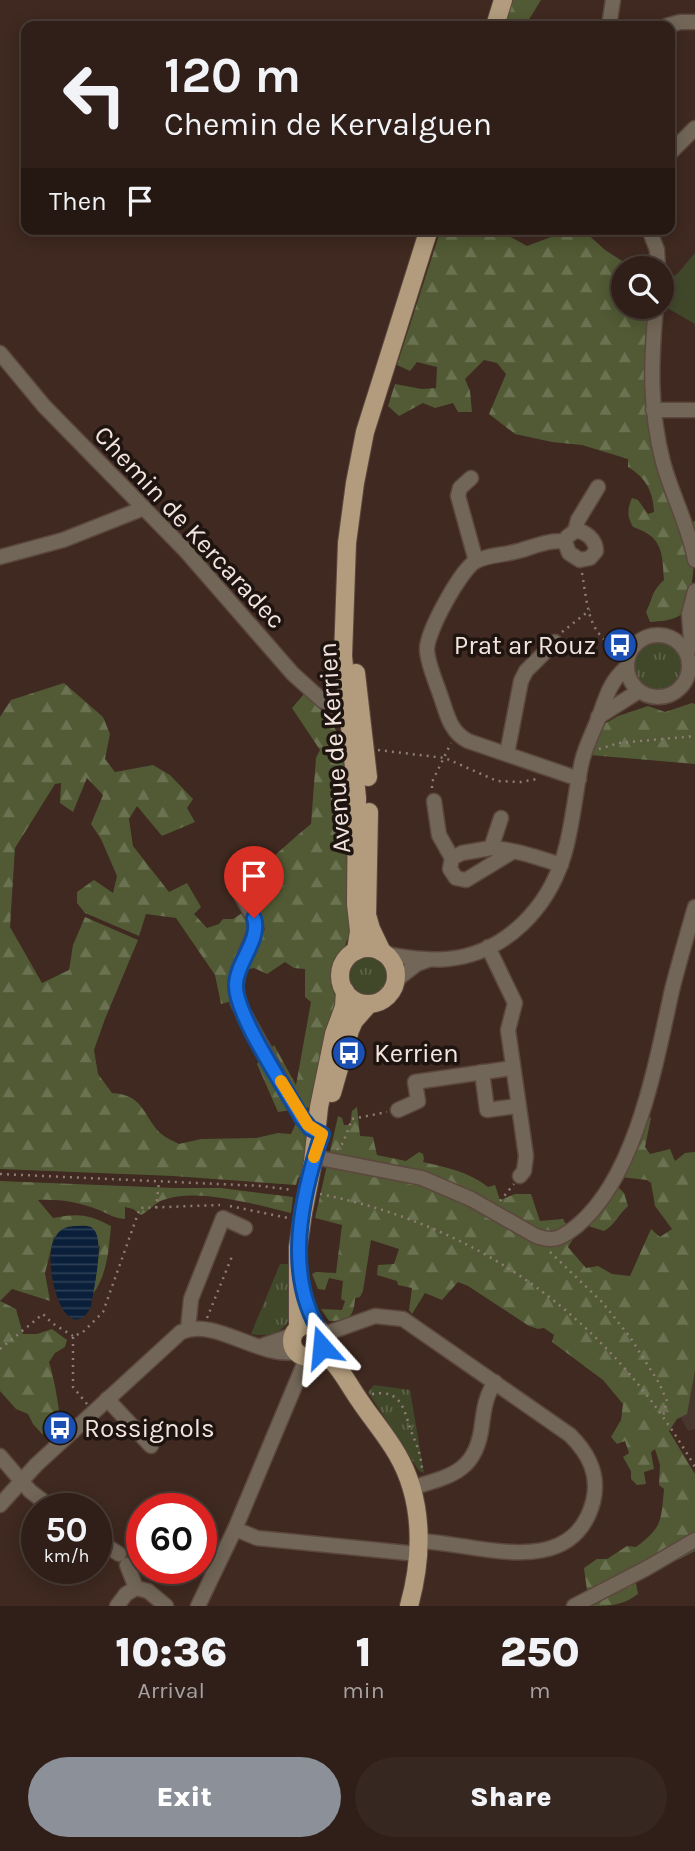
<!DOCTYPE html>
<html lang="en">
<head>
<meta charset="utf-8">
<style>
  body { margin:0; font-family:Karla,sans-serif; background:#372721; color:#f1f3f6; height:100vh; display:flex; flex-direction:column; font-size:26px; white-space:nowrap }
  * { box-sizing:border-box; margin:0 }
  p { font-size:23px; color:#a7a2a2 }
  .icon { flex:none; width:38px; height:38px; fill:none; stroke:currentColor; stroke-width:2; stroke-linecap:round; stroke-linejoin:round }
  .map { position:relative; height:1606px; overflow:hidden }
  .drawer { display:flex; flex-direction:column; background:#2f1f18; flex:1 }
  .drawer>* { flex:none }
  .hud { position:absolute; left:21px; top:21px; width:654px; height:214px; border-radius:14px; box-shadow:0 4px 18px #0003,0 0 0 2px #4a3d37; background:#2f1f18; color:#f1f3f6; overflow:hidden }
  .tools { position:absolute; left:611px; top:256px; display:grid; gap:14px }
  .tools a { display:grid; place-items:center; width:63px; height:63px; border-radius:50%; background:#2f1f18; box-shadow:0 4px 18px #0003,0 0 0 2px #4a3d37; font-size:35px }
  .speed { position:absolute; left:21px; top:1493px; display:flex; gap:14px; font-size:35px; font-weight:700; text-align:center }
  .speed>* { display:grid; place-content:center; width:91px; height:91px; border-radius:50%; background:#2f1f18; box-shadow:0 4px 18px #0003,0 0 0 2px #4a3d37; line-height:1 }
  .speed small { font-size:18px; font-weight:400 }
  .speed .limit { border:10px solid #d22; background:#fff; color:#111 }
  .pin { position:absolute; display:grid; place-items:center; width:60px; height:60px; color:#fff; margin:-72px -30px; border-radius:50% 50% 50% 0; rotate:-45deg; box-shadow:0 0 7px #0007 }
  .pin .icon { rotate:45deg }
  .me { position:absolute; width:77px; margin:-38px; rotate:342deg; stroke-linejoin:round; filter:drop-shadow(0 0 5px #0008) }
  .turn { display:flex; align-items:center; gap:24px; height:147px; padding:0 28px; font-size:32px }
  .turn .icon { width:91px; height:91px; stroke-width:2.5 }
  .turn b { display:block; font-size:49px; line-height:60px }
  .then { display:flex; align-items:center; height:66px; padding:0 28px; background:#0003; gap:14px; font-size:26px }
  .eta { display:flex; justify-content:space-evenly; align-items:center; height:119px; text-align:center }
  .eta b { font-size:42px; font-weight:800; line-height:49px }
  .button { display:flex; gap:14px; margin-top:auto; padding:14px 28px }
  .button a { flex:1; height:80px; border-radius:42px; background:#8c9099; color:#fff; font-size:28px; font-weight:800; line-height:80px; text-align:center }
  .button a+a { background:#372721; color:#f1f3f6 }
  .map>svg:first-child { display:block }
</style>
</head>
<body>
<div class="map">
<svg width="695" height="1606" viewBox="0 0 695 1606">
  <defs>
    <pattern id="grass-tufts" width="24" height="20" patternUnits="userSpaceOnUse" patternTransform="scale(1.75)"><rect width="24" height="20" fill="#41482a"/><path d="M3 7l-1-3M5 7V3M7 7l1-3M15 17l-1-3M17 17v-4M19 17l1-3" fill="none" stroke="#5d6248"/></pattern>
    <pattern id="forest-firs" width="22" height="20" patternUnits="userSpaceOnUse" patternTransform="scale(1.75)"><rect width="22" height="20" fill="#515a34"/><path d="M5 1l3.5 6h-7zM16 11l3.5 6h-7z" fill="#6a7251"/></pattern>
    <pattern id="water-rules" width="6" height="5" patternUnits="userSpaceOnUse" patternTransform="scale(1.75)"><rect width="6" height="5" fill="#091f3a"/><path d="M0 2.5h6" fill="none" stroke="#2d3f56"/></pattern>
  </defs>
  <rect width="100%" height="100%" fill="#3f2920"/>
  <polygon fill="#48362e" points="695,1300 695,1429 688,1431 674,1405"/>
  <g fill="url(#grass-tufts)">
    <circle cx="658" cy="666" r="24"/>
    <circle cx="369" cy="977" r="20"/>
    <path d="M280,1264H288L291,1315C284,1334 269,1337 251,1334Z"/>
    <polygon points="374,1385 410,1390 424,1473 419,1471 368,1392"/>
  </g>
  <g fill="url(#forest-firs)">
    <polygon points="507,0 541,0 525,26 499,26"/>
    <path d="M441,229H496L527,246L551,237L544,229H582L605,250L633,268H623V306H649L646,373L682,526L695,521C695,545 695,597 682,614C673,621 661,621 650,622L646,612C654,597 650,593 664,580C662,552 663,537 633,527C627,516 627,510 632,498L638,500L648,514L654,512C653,491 646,478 628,467V459L582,445L552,442L515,434L489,414L506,374L497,363L484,360L465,379L470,391L472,412H458L453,403L435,408L423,403L399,416L388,406L395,384L422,389L436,388L437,367L417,362L410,371L397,365Z"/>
    <path d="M64,683L103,717L110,734L105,759L115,772L153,765L170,775L193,799L187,808L195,822L162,836L137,806L129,819L133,846L169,892L187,883L201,907L194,914L207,928L219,924L223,919H233L251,907L241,882C267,865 287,843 311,824L316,758L320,750L292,708L304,694C327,713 336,727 348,754L354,929L346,942L345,955L339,967L337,1006L312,1107L278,1112L257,1064L274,1045L296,1085L311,1002L305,997V969L294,968L285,962L267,974L254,968L244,970L265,929L259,918L232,1001L221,1004L215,975L176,918L146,914L139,936L85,913L77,903V892L94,880L113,893L117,876L101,839L91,824L103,795L87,778L73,812L60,803L61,783L55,784L15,848L10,927L42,983L69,970L73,945L85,917L138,940L105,1019L94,1050L98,1074L112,1093C143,1095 142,1113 159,1132C164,1137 173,1141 179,1144L201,1139L256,1138L278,1133L291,1134L296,1123L306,1130L309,1142L305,1172L298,1178L296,1185L173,1176L0,1169V717L11,700Z"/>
    <polygon points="692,703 695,704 695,764 590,755 599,727 618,716 648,706 665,712"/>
    <path d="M357,1107L360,1136L373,1137L377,1155L406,1161L419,1152L423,1154L424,1159L423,1162C446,1167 469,1172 488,1187L495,1185L500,1200L515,1194H531L540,1221L563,1219L567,1226L577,1215L588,1211L594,1198L616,1185L624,1193L628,1206C619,1214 614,1226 604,1231L588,1226L577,1233L568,1247L586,1268L598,1266L612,1274L630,1276L651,1229L660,1237L672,1229L655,1206L651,1183L647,1180L621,1177L648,1116L651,1118L645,1147L650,1154L670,1149L675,1161L685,1153L695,1152V1370L687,1414L677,1419L669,1431L695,1474V1551L680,1559L631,1575L636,1583L638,1594C622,1606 610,1606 589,1606L584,1568L597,1559H607L627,1546L636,1547C663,1527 661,1520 664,1489L659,1485L660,1465L655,1449L651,1452L654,1469L644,1472L646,1484L637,1485L631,1479V1471L623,1457L629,1453L625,1441L617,1444L611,1437L621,1420L623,1404L603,1380L552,1342L554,1335L544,1328L538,1329L529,1326L468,1286L458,1282L442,1300L425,1293L412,1314L409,1310L412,1288L398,1285L397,1281L377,1275L378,1265L394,1264L399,1249L371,1240L363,1291L360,1297L355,1298C354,1317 349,1321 329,1321L321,1309L342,1310L345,1301L341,1299L343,1281L329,1278L325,1290L318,1289L312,1274L316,1272L336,1273L342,1225L315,1218L338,1116L342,1118L344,1125H350L352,1111Z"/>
    <path d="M0,1181L174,1188H221L293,1197L291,1213C256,1205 198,1187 163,1200C156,1202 149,1211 141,1215L133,1209L125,1207V1219C113,1218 109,1214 99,1210C79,1202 59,1199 38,1200L53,1218C77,1213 89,1214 111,1226C109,1249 107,1275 93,1294L100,1246L54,1237L45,1273L50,1301L12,1289L0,1301L16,1309L23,1334H37L52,1329L67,1340L65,1347L55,1353L49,1362C55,1382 58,1403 61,1423L56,1431L42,1434L33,1424L28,1414L16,1409L0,1391Z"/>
  </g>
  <polygon fill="#41482a" points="695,253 695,324 664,306 667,281 678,273"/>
  <path fill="url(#water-rules)" d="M74,1226C79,1226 86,1225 91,1227C107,1236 93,1290 91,1307C65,1353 39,1259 56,1236C61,1228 66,1227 74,1226Z"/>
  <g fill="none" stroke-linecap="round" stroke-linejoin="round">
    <g stroke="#5c473e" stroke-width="17">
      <g id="street">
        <polyline points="609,26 613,0"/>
        <polyline points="666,26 680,22 695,22"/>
        <polyline points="670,153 695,128"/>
        <polyline points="649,229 657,250 658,268"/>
        <path d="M656,306C651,362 649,408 663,462C672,496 689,526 695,560"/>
        <polyline points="0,353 44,406 184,549 293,674 323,701 336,707 356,708"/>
        <polyline points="653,410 695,410"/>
        <polyline points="471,478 460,488 458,496 476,561"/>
        <polyline points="575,531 578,520 598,487"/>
        <path d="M565,542L569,553L580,560L590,558L596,551C596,540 585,530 575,531L567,537L565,542C550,539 533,547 518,551C504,555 488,555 476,561C461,569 426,633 427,650C428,665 436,682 441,697C447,714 450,732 468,741L579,779"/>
        <polyline points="0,557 63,540 144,508"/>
        <circle cx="658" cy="666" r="31"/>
        <polyline points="687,654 691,640 689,614 695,591"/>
        <polyline points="598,717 639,691"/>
        <polyline points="507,754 521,681 526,671 555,642"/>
        <polyline points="434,801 439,835 452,858"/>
        <polyline points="491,848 501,818"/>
        <path d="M512,852L466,880L456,878L450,869L452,858L462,853L491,848C513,849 539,858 561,865"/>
        <polyline points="241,895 254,918 256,928 239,969 236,986 238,1003 302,1118 310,1128 322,1134"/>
        <polyline points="488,947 515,1003 508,1030 526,1156 524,1171 520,1176"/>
        <path d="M385,954C406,957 427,961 448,959C506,953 548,908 564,855C573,825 575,792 582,761C586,745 593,732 599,717C606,697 610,681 627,667"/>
        <polyline points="396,980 417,964 428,960"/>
        <polyline points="482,1072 487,1110 518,1106"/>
        <polyline points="398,1110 418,1101 415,1082 512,1068"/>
        <path d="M314,1157L422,1178L471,1199L536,1236C555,1243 563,1237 578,1225C637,1175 656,1062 672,990C679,962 687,935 695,907"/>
        <polyline points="188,1329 191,1299 223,1218 245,1228"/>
        <path d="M322,1335L375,1316L403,1319L570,1435C589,1454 600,1475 593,1502C571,1582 477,1543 419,1541"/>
        <polyline points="261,1346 293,1335"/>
        <polyline points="107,1399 151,1446"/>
        <polyline points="0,1456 30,1491 52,1508"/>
        <path d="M411,1488C452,1476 477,1471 482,1424C484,1409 486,1395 495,1382"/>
        <path d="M0,1505L36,1465L181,1332C215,1317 258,1358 296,1352"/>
        <polyline points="235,1529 257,1538 418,1554"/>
        <polyline points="96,1539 119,1554"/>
        <polyline points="127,1565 136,1588"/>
        <polyline points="117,1606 126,1594 136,1588 148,1591 166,1606"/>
        <polyline points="198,1606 235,1529 307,1357"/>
        <polyline points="574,1606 647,1568 695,1540"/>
      </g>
    </g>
    <g stroke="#5c473e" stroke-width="20">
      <g id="primary">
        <polyline points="495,26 503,0"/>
        <polyline points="356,673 368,777"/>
        <polyline points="369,812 367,915 371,929 382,952"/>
        <circle cx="368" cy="976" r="28"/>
        <polyline points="356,951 359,931 356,904 357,798 343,656 347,543 355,483 365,432 429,229"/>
        <polyline points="332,1093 350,1030 354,1021 369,1004"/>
        <polyline points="313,1162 319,1107 334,1034 344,1007 345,991"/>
        <circle cx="308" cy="1341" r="16"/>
        <polyline points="298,1329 298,1247 303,1213"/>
        <path d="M320,1351C339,1363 347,1383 360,1401C372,1419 386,1435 397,1454C424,1500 423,1556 409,1606"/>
      </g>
    </g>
    <g stroke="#8f7c74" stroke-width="2.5" stroke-dasharray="2 5" stroke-linecap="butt">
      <path d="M582,573C589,613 587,635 626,654"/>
      <polyline points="562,632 590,610"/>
      <polyline points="599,749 619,743 695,736"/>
      <polyline points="378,750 445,758 497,781 521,782 537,779"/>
      <polyline points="432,788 432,782 451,743"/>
      <polyline points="337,1150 343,1143 352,1119 387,1112"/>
      <polyline points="0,1174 262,1186 292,1190"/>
      <path d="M320,1194C485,1227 611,1322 695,1467"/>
      <polyline points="500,1201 514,1184"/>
      <polyline points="230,1206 288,1218"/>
      <polyline points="156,1208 159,1182"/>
      <polyline points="550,1252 602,1302 630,1337 659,1383 667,1401 663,1416"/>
      <polyline points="207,1318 233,1254"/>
      <polyline points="0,1349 43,1314 52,1323 73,1336"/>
      <path d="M372,1394C405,1388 404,1415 413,1436C418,1447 422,1460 422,1472"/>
      <polyline points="87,1404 73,1387 73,1336 82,1333 103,1312 140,1208 220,1205"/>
    </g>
    <use href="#street" stroke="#716657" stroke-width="14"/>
    <use href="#primary" stroke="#b29c7d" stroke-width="18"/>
    <g stroke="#5c473e" stroke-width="20" stroke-linecap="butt">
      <polyline id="primary-bridge" points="303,1213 313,1162"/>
    </g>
    <use href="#primary-bridge" stroke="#b29c7d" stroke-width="18"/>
  </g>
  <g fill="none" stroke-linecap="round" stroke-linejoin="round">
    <g stroke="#114b97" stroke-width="18">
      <path id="route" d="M254,918C261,939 237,962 236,984C234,1013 286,1089 302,1118L310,1128L322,1134C301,1197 283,1276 322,1335V1347"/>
    </g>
    <use href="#route" stroke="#1a73e8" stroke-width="12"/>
    <polyline stroke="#f59e0b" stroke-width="12" points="281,1081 308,1125 322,1134 314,1157"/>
  </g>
  <defs>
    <g id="bus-disc" transform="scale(1.75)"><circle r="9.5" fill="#1a4fb4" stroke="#1e1410"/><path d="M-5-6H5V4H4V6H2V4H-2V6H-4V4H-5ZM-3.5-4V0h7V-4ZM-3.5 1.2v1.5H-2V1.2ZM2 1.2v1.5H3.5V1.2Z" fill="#fff"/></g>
  </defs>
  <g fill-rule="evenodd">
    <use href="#bus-disc" x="620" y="645"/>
    <use href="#bus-disc" x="349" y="1053"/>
    <use href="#bus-disc" x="60" y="1428"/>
  </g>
  <g text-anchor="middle" stroke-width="7" stroke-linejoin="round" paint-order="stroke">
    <g font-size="26" fill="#f3e4de" stroke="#1e1410">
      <text transform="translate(190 527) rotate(47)" y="9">Chemin de Kercaradec</text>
      <text transform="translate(334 748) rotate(-94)" y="9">Avenue de Kerrien</text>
    </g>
    <g font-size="26" fill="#f3e4de" stroke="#1e1410" text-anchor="start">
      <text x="596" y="654" text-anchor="end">Prat ar Rouz</text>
      <text x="374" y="1062">Kerrien</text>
      <text x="84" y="1437">Rossignols</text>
    </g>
  </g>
</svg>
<div class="tools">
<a><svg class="icon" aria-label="search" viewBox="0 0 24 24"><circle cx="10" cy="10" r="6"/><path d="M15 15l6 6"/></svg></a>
</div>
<div class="speed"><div>50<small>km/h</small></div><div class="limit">60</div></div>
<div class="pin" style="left:254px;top:918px;background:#d93025"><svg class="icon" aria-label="arrive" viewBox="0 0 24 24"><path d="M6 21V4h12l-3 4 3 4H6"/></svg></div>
<svg class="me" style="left:322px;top:1347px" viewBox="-20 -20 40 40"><path d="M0-17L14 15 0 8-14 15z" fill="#1a73e8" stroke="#fff" stroke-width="4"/></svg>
<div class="hud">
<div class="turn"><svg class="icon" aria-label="left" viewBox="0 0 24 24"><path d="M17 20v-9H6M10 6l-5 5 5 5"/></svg><div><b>120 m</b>Chemin de Kervalguen</div></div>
<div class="then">Then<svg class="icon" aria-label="arrive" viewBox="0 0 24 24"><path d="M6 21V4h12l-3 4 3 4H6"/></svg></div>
</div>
</div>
<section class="drawer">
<div class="eta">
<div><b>10:36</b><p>Arrival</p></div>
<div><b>1</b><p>min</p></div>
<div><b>250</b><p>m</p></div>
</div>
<div class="button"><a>Exit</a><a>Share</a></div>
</section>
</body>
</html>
